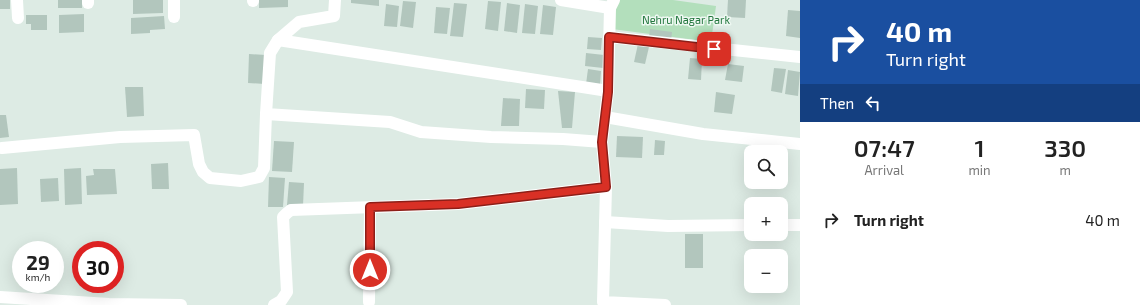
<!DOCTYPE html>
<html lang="en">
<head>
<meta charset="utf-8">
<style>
  body { margin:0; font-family:"Exo 2",sans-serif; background:#f6f6f6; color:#222; height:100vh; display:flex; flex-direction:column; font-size:15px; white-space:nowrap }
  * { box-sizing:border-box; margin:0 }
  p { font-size:13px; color:#767676 }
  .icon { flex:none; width:22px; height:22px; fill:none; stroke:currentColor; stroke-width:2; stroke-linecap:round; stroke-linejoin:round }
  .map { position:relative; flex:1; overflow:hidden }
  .side { display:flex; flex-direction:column; background:#fff; width:340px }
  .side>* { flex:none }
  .banner { background:#1a4fa0; color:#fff; overflow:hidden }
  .fabs { position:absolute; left:744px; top:145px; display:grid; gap:8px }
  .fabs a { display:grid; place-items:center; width:44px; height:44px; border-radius:8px; background:#fff; box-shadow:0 4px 16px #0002; font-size:20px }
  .speed { position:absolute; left:12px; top:241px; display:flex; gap:8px; font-size:20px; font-weight:700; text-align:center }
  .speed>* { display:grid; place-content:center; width:52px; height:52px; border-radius:50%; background:#fff; box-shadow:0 4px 16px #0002; line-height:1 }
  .speed small { font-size:10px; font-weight:400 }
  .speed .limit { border:6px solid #d22; background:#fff; color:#111 }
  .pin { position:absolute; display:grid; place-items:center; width:34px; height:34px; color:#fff; margin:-17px; border-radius:8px; box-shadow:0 2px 6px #0006 }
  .me { position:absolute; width:44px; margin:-22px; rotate:0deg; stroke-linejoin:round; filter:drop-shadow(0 0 3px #0008) }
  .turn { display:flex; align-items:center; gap:14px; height:84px; padding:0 20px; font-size:18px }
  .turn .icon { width:52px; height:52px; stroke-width:2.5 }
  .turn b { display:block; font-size:28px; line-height:34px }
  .then { display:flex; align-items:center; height:38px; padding:0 20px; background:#0003; gap:8px; font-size:15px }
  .eta { display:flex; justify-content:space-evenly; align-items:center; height:68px; text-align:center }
  .eta b { font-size:24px; font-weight:600; line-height:28px }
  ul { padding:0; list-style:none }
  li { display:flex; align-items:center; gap:12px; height:60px; padding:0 20px }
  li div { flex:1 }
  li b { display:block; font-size:15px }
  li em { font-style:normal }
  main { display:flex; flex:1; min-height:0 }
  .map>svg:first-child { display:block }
</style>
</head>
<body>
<main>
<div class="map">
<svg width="800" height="305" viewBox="0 0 800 305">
  <rect width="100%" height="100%" fill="#ddebe4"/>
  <polygon fill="#b3dfbc" points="616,0 673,0 716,6 711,42 612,29"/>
  <g fill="#b2c6bd">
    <rect x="0" y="0" width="10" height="9"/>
    <rect x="58" y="0" width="24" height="8"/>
    <polygon points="133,0 163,0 163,13 133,14"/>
    <polygon points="259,0 288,0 288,7 259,8"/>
    <polygon points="351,0 379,0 379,6 351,3"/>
    <polygon points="728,0 746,0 745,18 727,17"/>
    <polygon points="403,1 416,2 413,28 400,26"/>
    <polygon points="488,1 501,2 498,31 485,29"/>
    <polygon points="454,3 467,4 463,37 450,36"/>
    <polygon points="507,3 520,5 517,33 504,31"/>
    <polygon points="386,4 399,6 397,27 384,26"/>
    <polygon points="525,4 538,6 535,34 522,33"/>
    <polygon points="543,5 556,7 553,35 540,34"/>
    <polygon points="436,7 450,8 447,34 434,33"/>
    <polygon points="788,10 800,11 800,38 786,36"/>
    <polygon points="84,14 84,32 59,33 59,15"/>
    <polygon points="26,15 47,15 47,30 31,30 31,24 26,24"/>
    <polygon points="164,16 165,29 150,30 150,33 131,34 131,18"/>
    <polygon points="650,29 672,32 671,41 649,38"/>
    <polygon points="588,37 602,38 601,50 587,49"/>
    <polygon points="638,44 649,47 645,64 634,62"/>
    <polygon points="586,53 604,55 603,68 585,66"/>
    <polygon points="249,54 266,55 265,84 248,83"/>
    <polygon points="690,58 702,59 701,80 688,79"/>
    <polygon points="728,64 744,66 742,82 725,80"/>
    <polygon points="774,68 786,69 782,93 771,91"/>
    <polygon points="588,69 601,71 600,85 586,84"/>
    <polygon points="788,70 800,72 798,96 785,94"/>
    <polygon points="125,87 143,87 144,116 127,117"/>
    <polygon points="526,89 545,90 544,109 525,108"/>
    <polygon points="558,91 575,92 572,128 562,128"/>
    <polygon points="716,92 735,95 732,114 714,112"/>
    <polygon points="503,98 520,99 519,126 501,126"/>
    <polygon points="0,115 6,115 9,137 0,138"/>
    <polygon points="617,136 643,137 642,158 616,157"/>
    <polygon points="655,140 665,141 664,155 654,155"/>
    <polygon points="274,141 294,142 292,172 272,171"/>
    <polygon points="168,163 169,189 152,189 151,164"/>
    <polygon points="17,168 18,204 0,205 0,169"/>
    <polygon points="81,168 82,204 65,205 64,169"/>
    <polygon points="93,169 115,169 117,194 87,195 86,176 94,175"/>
    <polygon points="269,177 285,178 283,207 268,207"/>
    <polygon points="58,178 59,201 41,202 40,179"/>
    <polygon points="289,182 304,183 303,206 287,205"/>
    <rect x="753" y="197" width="15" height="7"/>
    <rect x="685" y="234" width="18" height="34"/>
  </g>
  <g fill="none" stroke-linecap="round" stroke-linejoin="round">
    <g stroke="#fff" stroke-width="12">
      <polyline points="17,0 18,18"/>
      <polyline points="253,0 253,1"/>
      <polyline points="561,0 610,8"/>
      <polyline points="614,0 610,8 608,91 602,142 606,187 603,302 665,305"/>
      <polyline points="88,3 88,0"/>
      <polyline points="174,17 174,0"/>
      <polyline points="609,37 800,57"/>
      <polyline points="278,40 299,22 334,16 335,0"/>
      <polyline points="605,117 703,134 800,144"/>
      <polyline points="602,142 563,139 491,137 421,132 390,122 266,114 270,53 278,40 608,91"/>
      <polyline points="2,148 120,137 194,135 199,164 203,172 210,178 241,181 259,177 264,168 266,114"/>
      <polyline points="605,222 668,226 751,225"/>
      <polyline points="781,225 800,225"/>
      <polyline points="0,297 109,304 181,305"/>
      <polyline points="369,302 370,207"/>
      <polyline points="274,305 281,301 287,292 283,217 287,213 291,210 458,204 606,187"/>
    </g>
  </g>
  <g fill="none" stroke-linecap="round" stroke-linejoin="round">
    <g stroke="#8d1f18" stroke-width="10">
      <polyline id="route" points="370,270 370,207 458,204 606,187 602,142 608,92 609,37 714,49"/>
    </g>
    <use href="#route" stroke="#d93025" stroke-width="7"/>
  </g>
  <g text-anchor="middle" stroke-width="3" stroke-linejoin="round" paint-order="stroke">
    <g font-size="11" fill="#23773e" stroke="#eef8f2">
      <text x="686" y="24">Nehru Nagar Park</text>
    </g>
  </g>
</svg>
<div class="fabs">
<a><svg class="icon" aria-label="search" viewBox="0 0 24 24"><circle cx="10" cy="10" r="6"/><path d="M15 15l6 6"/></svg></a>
<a>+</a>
<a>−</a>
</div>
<div class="speed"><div>29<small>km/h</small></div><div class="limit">30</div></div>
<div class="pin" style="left:714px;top:49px;background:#d93025"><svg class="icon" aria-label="arrive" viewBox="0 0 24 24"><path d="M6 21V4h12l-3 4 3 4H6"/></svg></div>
<svg class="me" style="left:370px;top:270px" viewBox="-20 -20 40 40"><circle r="17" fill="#d93025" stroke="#fff" stroke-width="3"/><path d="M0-11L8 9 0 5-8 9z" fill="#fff"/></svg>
</div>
<section class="side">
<div class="banner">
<div class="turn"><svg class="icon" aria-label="right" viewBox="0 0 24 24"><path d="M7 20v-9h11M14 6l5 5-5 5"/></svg><div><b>40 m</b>Turn right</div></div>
<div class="then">Then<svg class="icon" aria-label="left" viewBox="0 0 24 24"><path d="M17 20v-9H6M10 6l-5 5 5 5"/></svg></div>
</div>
<div class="eta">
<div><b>07:47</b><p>Arrival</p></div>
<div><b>1</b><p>min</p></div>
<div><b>330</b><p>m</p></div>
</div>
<ul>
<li><svg class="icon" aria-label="right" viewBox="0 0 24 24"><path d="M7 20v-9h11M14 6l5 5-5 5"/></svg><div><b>Turn right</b></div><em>40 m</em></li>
</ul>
</section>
</main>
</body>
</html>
